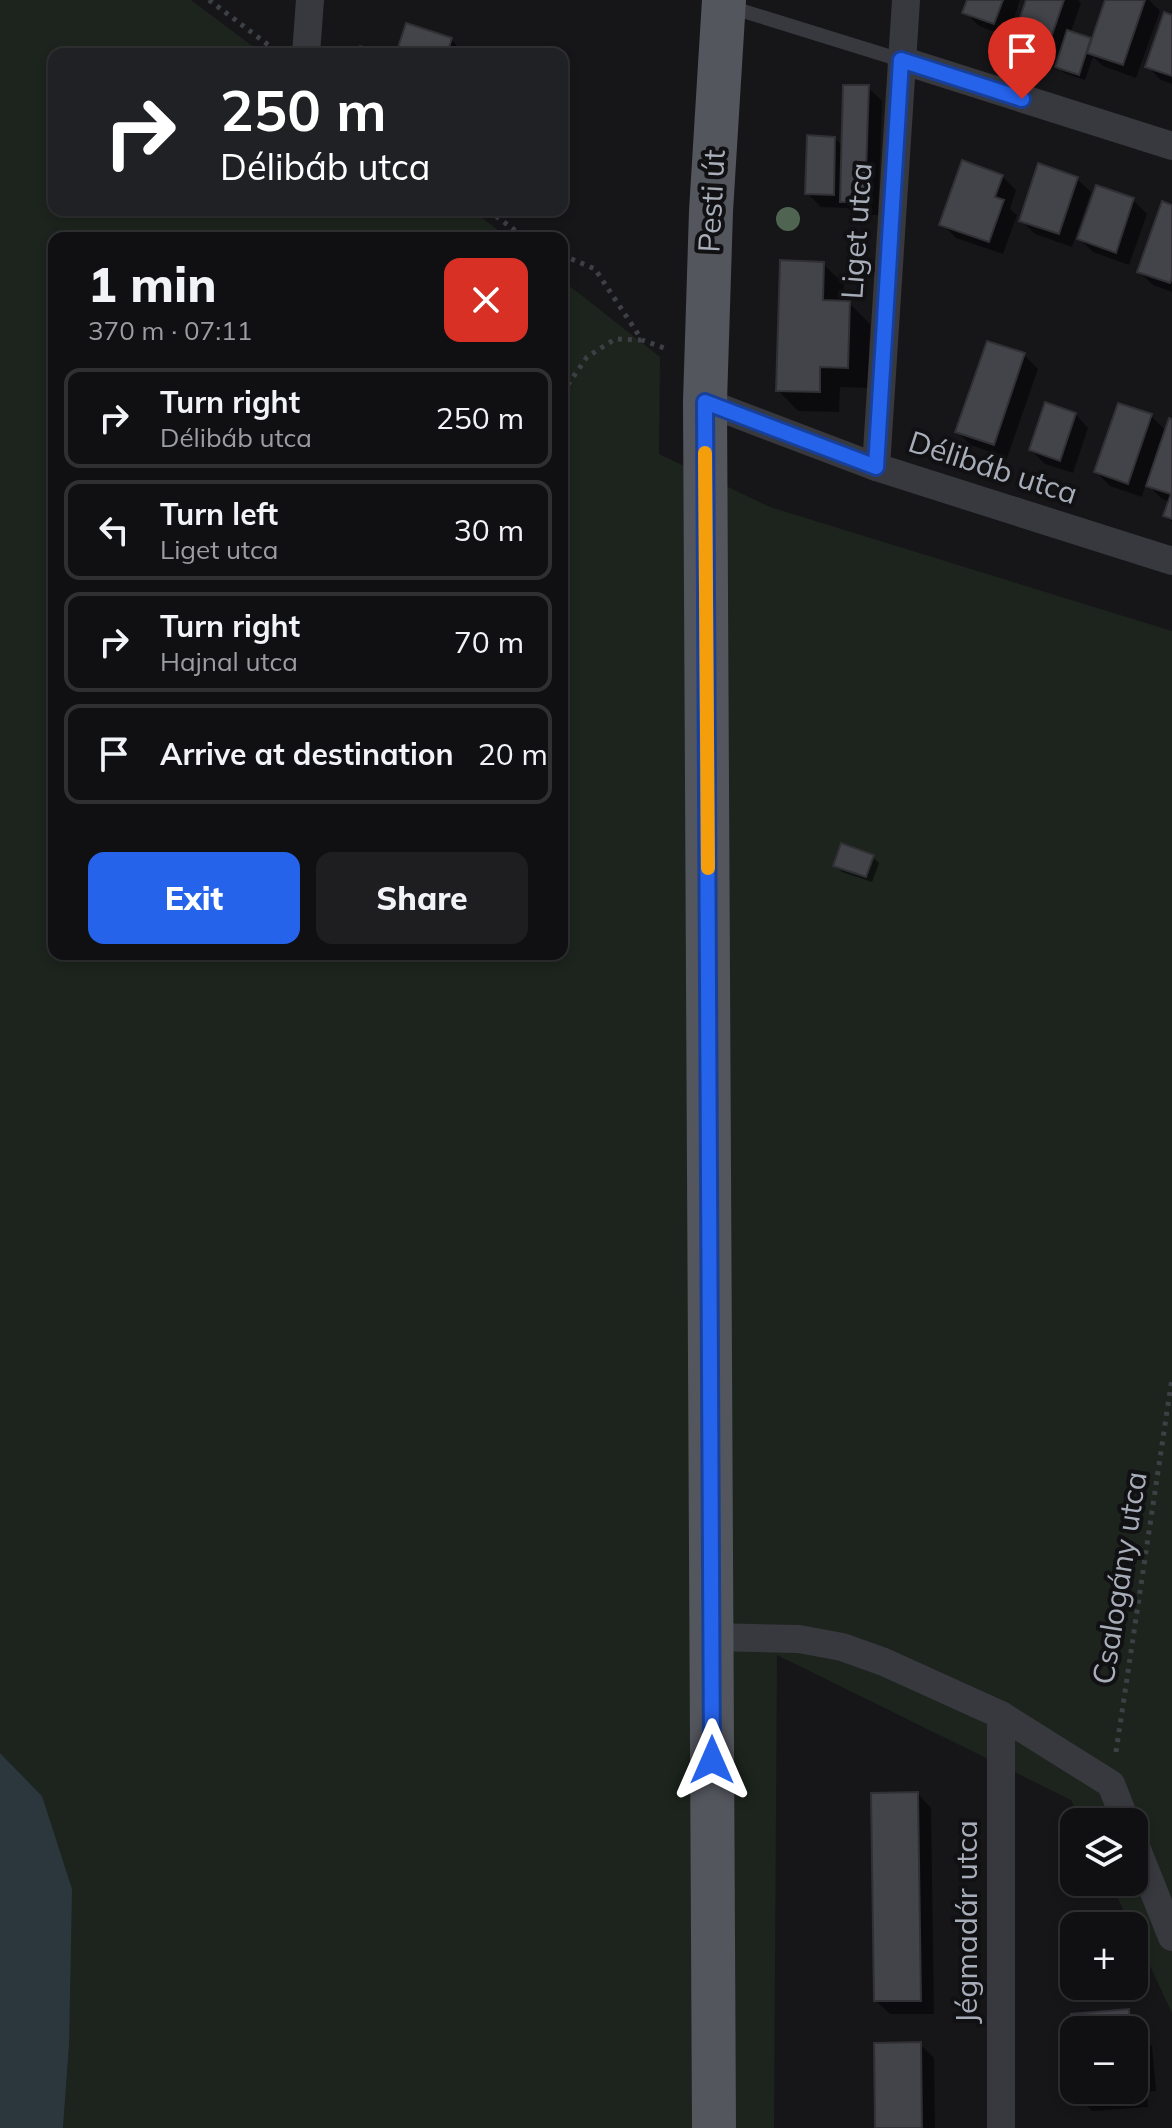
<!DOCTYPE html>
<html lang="en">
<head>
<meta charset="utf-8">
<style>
  body { margin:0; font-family:Mulish,sans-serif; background:#1e1e21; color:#f1f3f6; height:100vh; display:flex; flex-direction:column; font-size:30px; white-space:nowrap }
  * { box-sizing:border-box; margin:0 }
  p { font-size:26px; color:#9c9da0 }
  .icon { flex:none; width:44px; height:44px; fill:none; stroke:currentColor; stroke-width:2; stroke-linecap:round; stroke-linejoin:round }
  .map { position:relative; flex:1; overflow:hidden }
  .side { position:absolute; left:48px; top:232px; width:520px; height:728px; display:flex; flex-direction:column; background:#101013; border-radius:16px; box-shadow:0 4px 12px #0003,0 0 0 2px #303033 }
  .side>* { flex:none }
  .hud { position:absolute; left:48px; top:48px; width:520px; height:168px; border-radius:16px; box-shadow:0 4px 12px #0003,0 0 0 2px #303033; background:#202124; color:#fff; overflow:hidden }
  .controls { position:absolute; left:1060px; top:1808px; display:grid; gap:16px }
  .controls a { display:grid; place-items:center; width:88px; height:88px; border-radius:16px; background:#101013; box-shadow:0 4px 12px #0003,0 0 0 2px #303033; font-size:40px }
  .pin { position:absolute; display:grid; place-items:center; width:68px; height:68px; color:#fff; margin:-82px -34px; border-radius:50% 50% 50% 0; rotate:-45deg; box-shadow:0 0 8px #0007 }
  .pin .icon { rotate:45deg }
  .me { position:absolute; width:88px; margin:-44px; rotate:0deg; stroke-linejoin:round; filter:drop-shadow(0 0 6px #0008) }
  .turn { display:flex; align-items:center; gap:28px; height:168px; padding:0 40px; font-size:36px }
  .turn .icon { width:104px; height:104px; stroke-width:2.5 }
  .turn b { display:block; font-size:56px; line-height:68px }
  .round { display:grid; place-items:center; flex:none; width:84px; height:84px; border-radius:16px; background:#1e1e21 }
  .headline { display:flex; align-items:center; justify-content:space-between; height:136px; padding:0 40px }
  h1 { font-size:48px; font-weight:800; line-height:60px }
  .primary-button { display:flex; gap:16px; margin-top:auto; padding:16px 40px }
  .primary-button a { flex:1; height:92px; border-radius:16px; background:#2563eb; color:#fff; font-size:32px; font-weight:800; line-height:92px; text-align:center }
  .primary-button a+a { background:#1e1e21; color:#f1f3f6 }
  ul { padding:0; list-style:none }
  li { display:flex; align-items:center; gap:24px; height:100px; margin:0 16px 12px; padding:0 24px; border:4px solid #303033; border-radius:16px }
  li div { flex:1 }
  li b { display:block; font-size:30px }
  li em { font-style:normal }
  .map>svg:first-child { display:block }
</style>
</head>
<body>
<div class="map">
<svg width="1172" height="2128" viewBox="0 0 1172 2128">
  <rect width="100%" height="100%" fill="#161619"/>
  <polygon fill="#1c241d" points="0,0 191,0 263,54 54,54 54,210 472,210 508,238 54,238 54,954 562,954 562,280 660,357 659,454 770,507 1172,631 1172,2013 1134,1932 1134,1926 1131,1926 1110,1882 1134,1882 1134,1822 1082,1822 1071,1800 777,1655 774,2128 63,2128 69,2046 42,1796 0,1753"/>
  <polygon fill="#2c373d" points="0,1753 42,1796 72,1889 69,2046 63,2128 0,2128"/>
  <g fill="#0007">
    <polygon points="969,0 1020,0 1008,37 979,26 965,12"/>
    <polygon points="1028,0 1078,0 1081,3 1070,34 1092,43 1107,0 1149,0 1160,11 1136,78 1103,66 1093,57 1085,80 1064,73 1059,68 1058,70 1026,59 1012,46"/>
    <polygon points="1172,17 1172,84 1161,80 1147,66"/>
    <polygon points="451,39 464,54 398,54"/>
    <polygon points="868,87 882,101 878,215 855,215 848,208 821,207 807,193 835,138 843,147"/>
    <polygon points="1002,176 1016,190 1010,209 1017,215 1003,254 956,238 942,224"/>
    <polygon points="1077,179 1091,192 1072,247 1035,234 1021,220"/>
    <polygon points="1133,200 1147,214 1129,265 1093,252 1080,239"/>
    <polygon points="1172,207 1172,292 1153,285 1139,272"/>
    <polygon points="823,264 844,284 843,303 849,303 870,324 868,388 840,387 839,412 798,411 778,390"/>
    <polygon points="1024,355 1038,369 1007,458 971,445 957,432"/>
    <polygon points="1075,414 1088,428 1073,473 1045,464 1031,450"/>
    <polygon points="1151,416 1167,432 1172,421 1172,522 1166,516 1170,502 1162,499 1146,483 1142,497 1110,486 1096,472"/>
    <polygon points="872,856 879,863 872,882 842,872 836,866"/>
    <polygon points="918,1794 931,1808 934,2014 890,2014 876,2001"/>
    <polygon points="1128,2011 1142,2025 1143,2037 1152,2046 1156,2091 1147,2092 1148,2107 1092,2111 1079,2097 1078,2090 1134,2090 1134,2030 1074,2030 1074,2032 1073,2015"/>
    <polygon points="920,2044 934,2058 935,2128 877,2128"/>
  </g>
  <g fill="#424449" stroke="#303035" stroke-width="2">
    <polygon points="967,0 1003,0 994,24 962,13"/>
    <polygon points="1026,0 1064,0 1044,58 1010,46"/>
    <polygon points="1105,0 1145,0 1123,65 1087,53"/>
    <polygon points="1164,12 1172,15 1172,76 1145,67"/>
    <polygon points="406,23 452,38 447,54 396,54"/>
    <polygon points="1067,30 1091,38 1079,75 1055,67"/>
    <polygon points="360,46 385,54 357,54"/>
    <polygon points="843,85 869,85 865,202 840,202"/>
    <polygon points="807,135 835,137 834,195 805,194"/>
    <polygon points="962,160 1003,175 995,197 1004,200 989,242 939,225"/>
    <polygon points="1038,163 1078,177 1059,234 1019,221"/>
    <polygon points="1096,185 1134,198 1116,253 1077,239"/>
    <polygon points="1162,201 1172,205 1172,278 1170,283 1137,272"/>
    <polygon points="780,260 824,262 823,300 850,301 848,368 820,367 820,392 776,391"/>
    <polygon points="987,341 1025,353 994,445 955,432"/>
    <polygon points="1045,402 1076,413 1060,461 1029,450"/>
    <polygon points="1118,403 1152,414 1128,484 1094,472"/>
    <polygon points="1169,418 1172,419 1172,519 1163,516 1171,494 1146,486"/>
    <polygon points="841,843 874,855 866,877 833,866"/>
    <polygon points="918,1792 921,2001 874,2001 871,1793"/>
    <polygon points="1129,2009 1131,2030 1074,2030 1074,2083 1069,2083 1066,2036 1072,2036 1071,2014"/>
    <polygon points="1139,2030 1143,2078 1134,2079 1134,2031"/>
    <polygon points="921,2042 922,2128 875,2128 874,2043"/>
    <polygon points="1134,2079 1135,2094 1077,2098 1076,2090 1134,2090"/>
  </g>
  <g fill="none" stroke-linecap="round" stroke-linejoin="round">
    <g stroke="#3d4045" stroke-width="5" stroke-dasharray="4 6" stroke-linecap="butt">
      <polyline points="209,0 275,50"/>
      <polyline points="488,210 525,238"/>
      <polyline points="562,255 595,269 642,340 667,349"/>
      <polyline points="562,393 587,357 615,339 641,340"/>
      <polyline points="1116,1752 1172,1378"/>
    </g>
    <polyline stroke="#37393e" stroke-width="14" points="730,7 901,60"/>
    <g stroke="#37393e" stroke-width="28">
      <polyline points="306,54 310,0"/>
      <polyline points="901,60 1172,146"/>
      <polyline points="705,402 876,467 1172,561"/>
      <polyline points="876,467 906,0"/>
      <polyline points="711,1637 799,1639 842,1647 884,1662 1001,1715 1111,1784 1126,1822"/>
      <polyline points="1001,1715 1001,2128"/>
      <polyline points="1134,1842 1172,1937"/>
    </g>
    <polyline stroke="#53565d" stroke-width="44" points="714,2128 705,402 711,211 724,0"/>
  </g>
  <circle fill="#4f6551" cx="788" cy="219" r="12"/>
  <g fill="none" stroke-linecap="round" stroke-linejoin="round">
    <g stroke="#184099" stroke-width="20">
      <polyline id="route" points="712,1760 705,402 876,467 901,60 1022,99"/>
    </g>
    <use href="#route" stroke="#2563eb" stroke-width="14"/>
    <polyline stroke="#f59e0b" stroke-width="14" points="705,453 708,868"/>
  </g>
  <g text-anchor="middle" stroke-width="8" stroke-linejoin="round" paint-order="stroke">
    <g font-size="30" fill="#a8aeb9" stroke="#111114">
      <text transform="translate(712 201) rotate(-87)" y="10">Pesti út</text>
      <text transform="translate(857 231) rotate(-86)" y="10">Liget utca</text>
      <text transform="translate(993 468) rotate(18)" y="10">Délibáb utca</text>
      <text transform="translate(1120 1578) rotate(-81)" y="10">Csalogány utca</text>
      <text transform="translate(967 1922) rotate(-90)" y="10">Jégmadár utca</text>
    </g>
  </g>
</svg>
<div class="controls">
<a><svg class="icon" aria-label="layers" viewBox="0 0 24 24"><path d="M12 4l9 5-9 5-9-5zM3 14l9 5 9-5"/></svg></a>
<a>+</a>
<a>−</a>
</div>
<div class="pin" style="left:1022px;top:99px;background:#d93025"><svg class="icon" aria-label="arrive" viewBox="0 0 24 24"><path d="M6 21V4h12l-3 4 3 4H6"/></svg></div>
<svg class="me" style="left:712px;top:1760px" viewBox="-20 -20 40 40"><path d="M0-17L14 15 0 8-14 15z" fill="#2563eb" stroke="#fff" stroke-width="4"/></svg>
<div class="hud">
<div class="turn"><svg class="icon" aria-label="right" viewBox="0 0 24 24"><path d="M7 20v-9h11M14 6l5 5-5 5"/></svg><div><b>250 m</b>Délibáb utca</div></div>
</div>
<section class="side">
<div class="headline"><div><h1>1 min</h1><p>370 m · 07:11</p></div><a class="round" style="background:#d93025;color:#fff"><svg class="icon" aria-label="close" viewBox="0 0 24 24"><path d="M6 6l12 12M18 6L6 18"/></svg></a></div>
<ul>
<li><svg class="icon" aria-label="right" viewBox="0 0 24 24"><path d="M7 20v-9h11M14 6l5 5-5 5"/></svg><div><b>Turn right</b><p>Délibáb utca</p></div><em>250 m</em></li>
<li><svg class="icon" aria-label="left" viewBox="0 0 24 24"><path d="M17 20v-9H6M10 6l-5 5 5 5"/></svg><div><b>Turn left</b><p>Liget utca</p></div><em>30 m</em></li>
<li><svg class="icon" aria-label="right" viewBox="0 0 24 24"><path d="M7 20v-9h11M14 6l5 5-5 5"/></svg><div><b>Turn right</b><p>Hajnal utca</p></div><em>70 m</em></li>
<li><svg class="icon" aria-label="arrive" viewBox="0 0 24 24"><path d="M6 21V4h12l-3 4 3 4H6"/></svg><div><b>Arrive at destination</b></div><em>20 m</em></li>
</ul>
<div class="primary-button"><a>Exit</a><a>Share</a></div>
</section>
</div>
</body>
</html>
